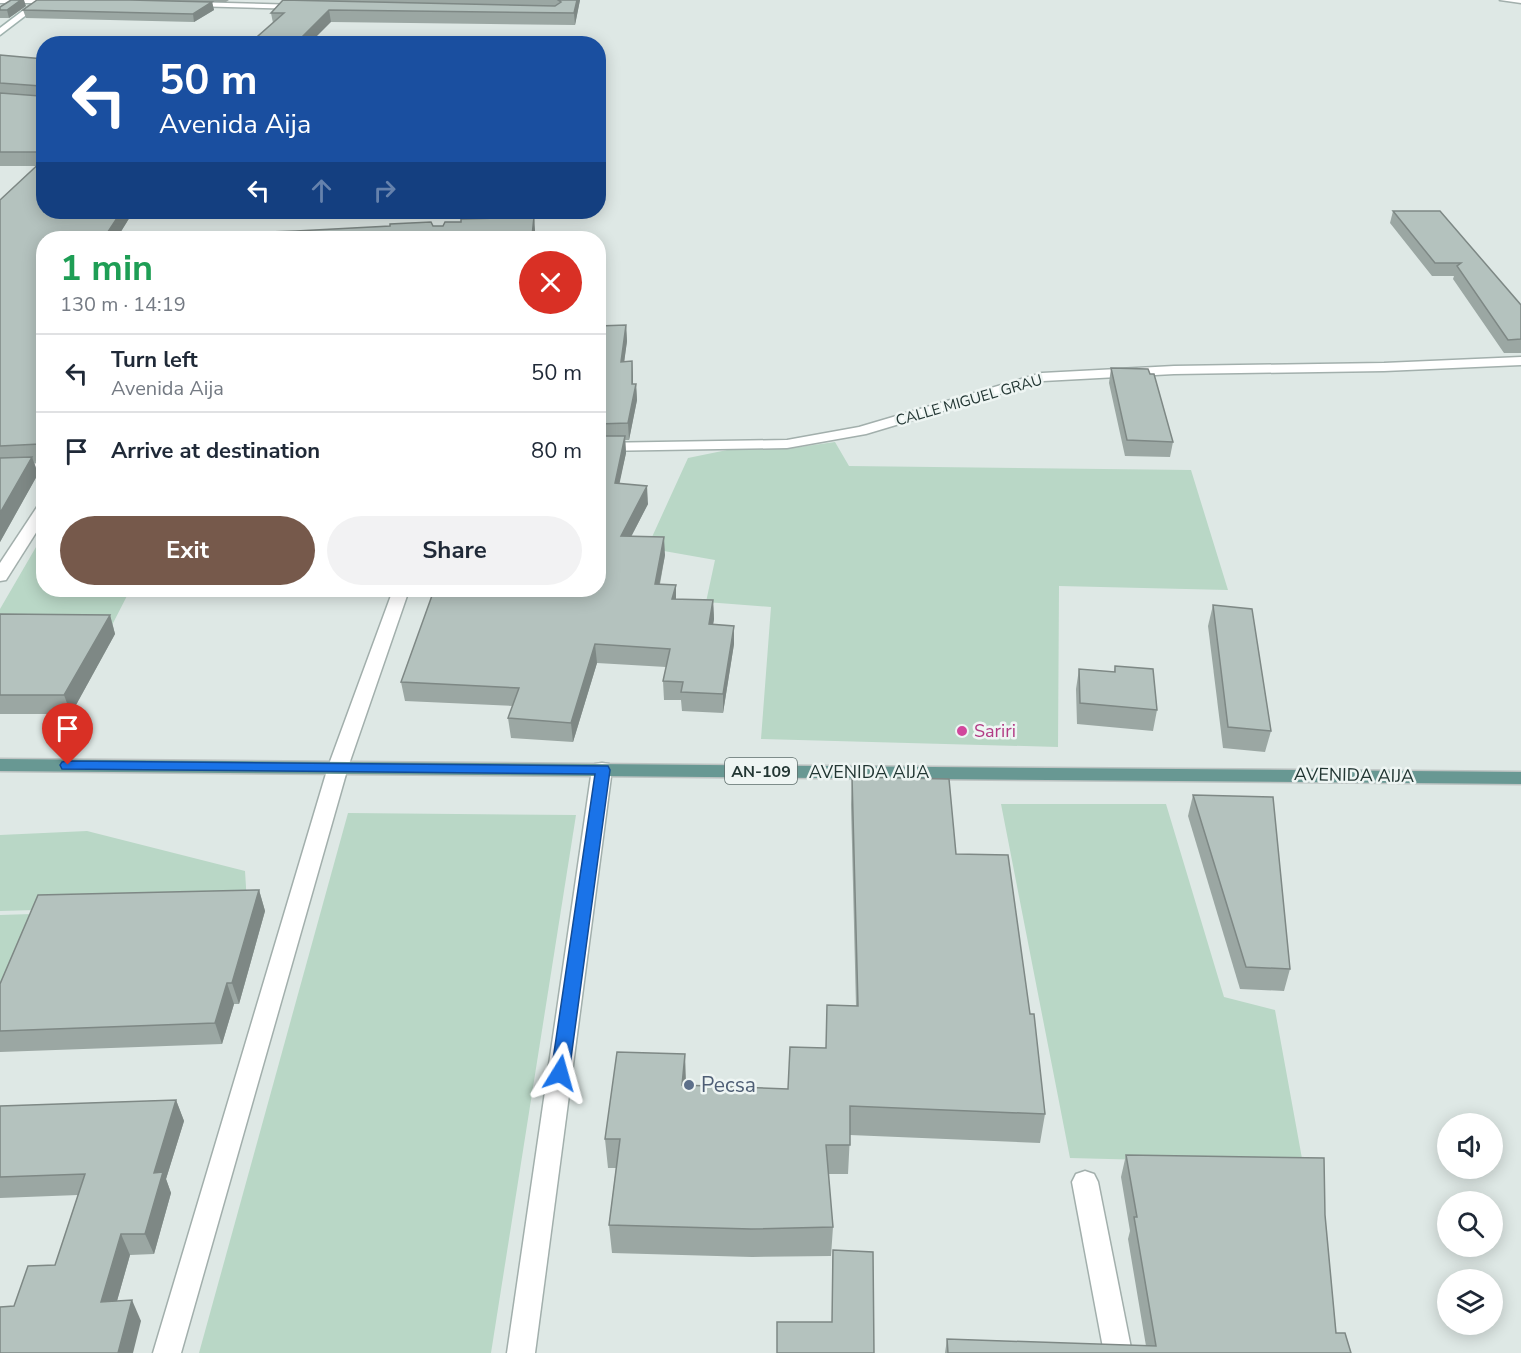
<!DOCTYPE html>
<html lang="en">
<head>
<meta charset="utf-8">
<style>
  body { margin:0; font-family:"Nunito Sans",sans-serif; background:#f2f2f3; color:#1f2937; height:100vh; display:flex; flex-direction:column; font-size:22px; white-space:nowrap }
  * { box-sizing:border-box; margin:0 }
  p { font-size:20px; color:#747a83 }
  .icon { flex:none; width:33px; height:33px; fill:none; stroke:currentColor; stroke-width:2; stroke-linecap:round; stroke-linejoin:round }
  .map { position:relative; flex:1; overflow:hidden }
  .panel { position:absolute; left:36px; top:231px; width:570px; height:366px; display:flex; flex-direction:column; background:#fff; border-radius:24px; box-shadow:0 3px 15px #0003 }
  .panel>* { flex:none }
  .hud { position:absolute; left:36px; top:36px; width:570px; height:183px; border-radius:24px; box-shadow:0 3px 15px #0003; background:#1a4fa0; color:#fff; overflow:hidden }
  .buttons { position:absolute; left:1437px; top:1113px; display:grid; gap:12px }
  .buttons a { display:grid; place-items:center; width:66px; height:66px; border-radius:50%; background:#fff; box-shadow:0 3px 15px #0003; font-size:30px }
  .pin { position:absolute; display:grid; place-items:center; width:51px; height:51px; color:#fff; margin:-62px -26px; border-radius:50% 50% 50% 0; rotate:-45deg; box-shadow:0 0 6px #0007 }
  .pin .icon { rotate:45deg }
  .me { position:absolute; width:66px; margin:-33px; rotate:8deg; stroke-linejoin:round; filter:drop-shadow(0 0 4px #0008) }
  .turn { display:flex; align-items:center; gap:21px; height:126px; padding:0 24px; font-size:27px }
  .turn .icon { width:78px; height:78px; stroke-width:2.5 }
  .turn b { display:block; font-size:42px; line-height:51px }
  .lanes { display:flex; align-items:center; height:57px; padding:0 24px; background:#0003; justify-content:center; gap:30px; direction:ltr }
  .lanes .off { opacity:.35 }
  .round { display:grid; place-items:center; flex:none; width:63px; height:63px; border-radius:32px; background:#f2f2f3 }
  .summary { display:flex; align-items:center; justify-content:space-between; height:102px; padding:0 24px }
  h1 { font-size:36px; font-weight:700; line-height:45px; color:#1e9e55 }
  .cta { display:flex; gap:12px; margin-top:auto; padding:12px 24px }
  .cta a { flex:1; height:69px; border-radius:36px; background:#76594b; color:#fff; font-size:24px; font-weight:700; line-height:69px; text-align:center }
  .cta a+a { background:#f2f2f3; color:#1f2937 }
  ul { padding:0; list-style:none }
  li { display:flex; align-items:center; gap:18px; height:78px; padding:0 24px; border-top:2px solid #e0e1e3 }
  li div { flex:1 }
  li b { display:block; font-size:22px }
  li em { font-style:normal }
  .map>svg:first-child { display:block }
</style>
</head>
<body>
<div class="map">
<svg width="1521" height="1353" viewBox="0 0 1521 1353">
  <rect width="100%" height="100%" fill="#dee8e5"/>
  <g fill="#b9d7c6">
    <polygon points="835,442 849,466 1191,470 1228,590 1059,586 1058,747 761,739 771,607 706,602 715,560 647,548 688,458 732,449 792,448"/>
    <polygon points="43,535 44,590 130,590 110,629 0,632 0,609"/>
    <polygon points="1001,804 1166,804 1224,997 1275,1010 1303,1164 1070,1158"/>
    <polygon points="348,813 576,815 491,1353 199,1353"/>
    <polygon points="87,831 245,871 247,904 0,911 0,835"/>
    <polygon points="32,914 0,987 0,915"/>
  </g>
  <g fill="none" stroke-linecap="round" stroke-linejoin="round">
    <g stroke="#a2afac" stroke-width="3">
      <g id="street">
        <polygon points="0,0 64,0 65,1 61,3 0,3"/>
        <polygon points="1500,0 1521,0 1521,3"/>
        <polygon points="188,2 301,5 305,7 301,9 191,6 187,4"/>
        <polygon points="1521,357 1521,365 1384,371 1174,374 1043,381 866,434 787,448 598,451 598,443 787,440 859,427 1042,373 1174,366 1384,363"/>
        <polygon points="44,463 44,472 0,473 0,465"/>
        <polygon points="44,502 44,520 6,580 0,581 0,563 39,504"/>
        <polygon points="393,590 409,590 348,767 181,1353 153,1353 328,767"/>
        <polygon points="602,763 609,764 612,769 535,1353 507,1353 592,769 595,764"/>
        <polygon points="1085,1171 1094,1174 1098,1182 1132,1353 1104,1353 1072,1182 1076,1174"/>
      </g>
    </g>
    <g stroke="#9fb2ae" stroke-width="3">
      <polygon id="secondary" points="37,0 46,0 0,35 0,28"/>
    </g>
    <g stroke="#bdc3c2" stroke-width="3">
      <polygon id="primary" points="0,759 1521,772 1521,784 0,771"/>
    </g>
    <use href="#street" fill="#fff" fill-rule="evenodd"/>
    <use href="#secondary" fill="#fff" fill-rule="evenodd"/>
    <use href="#primary" fill="#689893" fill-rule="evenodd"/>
  </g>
  <g fill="#9ba7a3">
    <polygon points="37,0 229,0 226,2 212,2 214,10 194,22 26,18 23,10"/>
    <polygon points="283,0 580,0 575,25 331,22 273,23 271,13"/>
    <polygon points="26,6 9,18 0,18 0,7"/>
    <polygon points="0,55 44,59 44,212 133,212 117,238 443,226 461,222 534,217 535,236 563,238 44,238 44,461 34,462 38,474 0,542 0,200 37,166 0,166"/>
    <polygon points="1393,211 1521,305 1521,353 1504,353 1453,279 1454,276 1432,276 1390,223"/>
    <polygon points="626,325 627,341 624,362 632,361 633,384 636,384 637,400 629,440 625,440 626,453 619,483 648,504 631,537 665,555 660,584 676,585 676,599 713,600 714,619 713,624 734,644 723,713 682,711 681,700 664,700 663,681 666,667 597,663 573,742 511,738 508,718 513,706 405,701 401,682 598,590 598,326"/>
    <polygon points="1111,368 1173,442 1170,457 1125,456 1109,383"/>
    <polygon points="1213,605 1271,731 1265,752 1223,748 1208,626"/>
    <polygon points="0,614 110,615 115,634 71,714 0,714"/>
    <polygon points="1115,666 1157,710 1153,731 1077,724 1076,689 1079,669 1114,672"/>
    <polygon points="852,777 956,854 1030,1014 1045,1114 1040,1143 850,1135 848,1174 828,1174 833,1227 831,1256 752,1257 612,1253 609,1225 616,1168 608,1168 605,1139 686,1083 686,1085 788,1089 825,1048 856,1006 851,805"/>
    <polygon points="1193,795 1290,969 1284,991 1240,989 1188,816"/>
    <polygon points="259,890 265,911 239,1004 234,1004 222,1044 0,1052 0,984"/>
    <polygon points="176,1100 184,1121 166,1179 171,1193 154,1254 130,1255 117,1301 141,1321 14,1306 55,1265 78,1195 0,1198 0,1106"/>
    <polygon points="1126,1155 1325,1215 1336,1333 1351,1353 945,1353 947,1339 1146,1346 1128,1239 1130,1231 1121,1177"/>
    <polygon points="833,1250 873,1252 832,1322 832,1268"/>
  </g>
  <g fill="#7e8885">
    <polygon points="21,0 24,0 26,6 9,18 7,10"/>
    <polygon points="577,0 580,0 575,25 574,13"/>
    <polygon points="212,2 214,10 194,22 193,14"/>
    <polygon points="329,10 331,22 309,44 295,44"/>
    <polygon points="121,212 133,212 117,238 104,238"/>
    <polygon points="534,217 535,231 535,238 532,236"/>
    <polygon points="626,325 627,341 622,378 621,362"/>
    <polygon points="632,361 633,377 633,400 636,384 637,400 629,440 628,423 632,384"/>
    <polygon points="625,436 626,453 616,500 615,483"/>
    <polygon points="44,438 44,455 40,444"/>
    <polygon points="32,457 38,474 0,542 0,513"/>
    <polygon points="647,486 648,504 622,554 621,536"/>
    <polygon points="664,537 665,555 656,602 655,584"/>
    <polygon points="676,585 676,603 672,599"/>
    <polygon points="713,600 714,619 710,643 709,624"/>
    <polygon points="110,615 115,634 71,714 64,695"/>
    <polygon points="734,626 734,644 723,713 723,694"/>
    <polygon points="595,644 597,663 573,742 571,723"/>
    <polygon points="259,890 265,911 239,1004 232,983"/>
    <polygon points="227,983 234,1004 222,1044 215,1023"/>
    <polygon points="685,1054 686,1083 683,1114 682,1085"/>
    <polygon points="176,1100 184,1121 166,1179 171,1193 154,1254 145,1234 154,1173"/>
    <polygon points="121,1234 130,1255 111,1322 101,1302"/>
    <polygon points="132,1300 141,1321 133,1353 118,1353"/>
  </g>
  <g fill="#b4c2be" stroke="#7e8885" stroke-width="1.5">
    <polygon points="11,0 21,0 7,10 0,10 0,7"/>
    <polygon points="37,0 130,0 212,2 193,14 23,10"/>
    <polygon points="283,0 555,6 561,2 558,0 577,0 574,13 329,10 295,44 249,44 284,13 271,13"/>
    <polygon points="0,55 44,59 44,152 0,152 0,93 40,96 43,88 41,86 0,83"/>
    <polygon points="44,159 44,212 121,212 104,238 44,238 44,438 40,444 0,446 0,200"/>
    <polygon points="1393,211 1440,211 1521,305 1521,339 1508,340 1457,266 1461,263 1435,263"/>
    <polygon points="534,217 532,236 563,235 562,238 110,238 296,231 390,226 390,224 431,222 433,226 443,226 445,222 461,222 461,219"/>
    <polygon points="626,325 621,362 632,361 632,384 636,384 628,423 598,424 598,326"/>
    <polygon points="1111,368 1148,369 1150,374 1154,374 1173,442 1127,440"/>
    <polygon points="598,436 625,436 615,483 647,486 621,536 664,537 655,584 676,585 672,599 713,600 709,624 734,626 723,694 681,692 683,682 663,681 670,649 595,644 571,723 508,718 519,688 401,682 434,590 598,590"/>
    <polygon points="32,457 0,513 0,458"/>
    <polygon points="1213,605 1252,609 1271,731 1228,727"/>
    <polygon points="0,614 110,615 64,695 0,695"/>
    <polygon points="1115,666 1153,669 1157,710 1080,703 1079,669 1115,672"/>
    <polygon points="852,777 949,779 956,854 1008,855 1030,1014 1034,1014 1045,1114 850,1106 850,1145 826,1145 833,1227 751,1229 609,1225 620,1139 605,1139 617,1052 685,1054 682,1085 788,1089 790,1047 826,1048 827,1005 858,1006"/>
    <polygon points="1193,795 1273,797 1290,969 1246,967"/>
    <polygon points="259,890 232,983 227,983 215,1023 0,1031 0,984 38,895"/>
    <polygon points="176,1100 154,1173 163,1172 145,1234 121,1234 101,1302 132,1300 118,1353 0,1353 0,1307 14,1306 28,1266 55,1265 85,1174 0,1177 0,1106"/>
    <polygon points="1126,1155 1324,1158 1325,1215 1336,1333 1345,1333 1351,1353 948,1353 947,1339 1156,1346 1134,1217 1137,1217"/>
    <polygon points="833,1250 873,1252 874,1353 777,1353 777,1322 832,1322"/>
  </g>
  <polygon fill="#1a73e8" stroke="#114b97" stroke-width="1.5" points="68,761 608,766 610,770 569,1073 566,1078 560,1080 554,1078 551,1073 595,774 62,769 60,765 62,762"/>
  <circle fill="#d1479c" stroke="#eef5f3" stroke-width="2" cx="962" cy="731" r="6"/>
  <circle fill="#5c6f8a" stroke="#eef5f3" stroke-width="2" cx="689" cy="1085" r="6"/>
  <g text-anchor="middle" stroke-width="5" stroke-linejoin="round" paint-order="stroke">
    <g font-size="15" fill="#223633" stroke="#eef5f3">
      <text transform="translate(969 400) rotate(-16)" y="5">CALLE MIGUEL GRAU</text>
    </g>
    <rect fill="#eef5f3" stroke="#5f6f6d" stroke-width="1.5" x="725" y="758" width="72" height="26" rx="4.5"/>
    <g font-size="16" font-weight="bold" fill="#223633">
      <text x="761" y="777">AN-109</text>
    </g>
    <g font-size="18" fill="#b23c85" stroke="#eef5f3" text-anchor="start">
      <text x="974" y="737">Sariri</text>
    </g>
    <g font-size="18" fill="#223633" stroke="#eef5f3">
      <text x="869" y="778">AVENIDA AIJA</text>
      <text transform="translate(1354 775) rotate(1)" y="6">AVENIDA AIJA</text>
    </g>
    <g font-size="21" fill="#4e5e75" stroke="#eef5f3" text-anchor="start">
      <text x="701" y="1092">Pecsa</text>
    </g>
  </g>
</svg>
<div class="buttons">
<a><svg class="icon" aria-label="sound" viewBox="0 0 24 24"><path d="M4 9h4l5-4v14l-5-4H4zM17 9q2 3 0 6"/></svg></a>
<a><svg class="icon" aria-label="search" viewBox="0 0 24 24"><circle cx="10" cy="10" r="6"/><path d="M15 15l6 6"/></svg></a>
<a><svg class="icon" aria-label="layers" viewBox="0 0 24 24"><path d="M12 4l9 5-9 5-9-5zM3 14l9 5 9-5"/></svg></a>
</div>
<div class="pin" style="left:68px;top:765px;background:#d93025"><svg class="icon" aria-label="arrive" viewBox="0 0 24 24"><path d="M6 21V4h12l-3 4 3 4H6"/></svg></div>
<svg class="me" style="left:560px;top:1073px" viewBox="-20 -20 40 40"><path d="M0-17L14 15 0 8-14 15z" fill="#1a73e8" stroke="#fff" stroke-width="4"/></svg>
<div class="hud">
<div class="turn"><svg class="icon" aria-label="left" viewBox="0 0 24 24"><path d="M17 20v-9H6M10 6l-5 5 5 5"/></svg><div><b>50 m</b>Avenida Aija</div></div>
<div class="lanes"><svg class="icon" aria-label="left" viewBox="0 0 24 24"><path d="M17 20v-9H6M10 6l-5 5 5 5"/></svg><svg class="icon off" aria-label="ahead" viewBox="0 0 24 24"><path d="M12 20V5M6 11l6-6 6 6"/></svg><svg class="icon off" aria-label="right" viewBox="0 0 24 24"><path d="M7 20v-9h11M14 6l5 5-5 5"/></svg></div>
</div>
<section class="panel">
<div class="summary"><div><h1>1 min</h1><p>130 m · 14:19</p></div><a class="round" style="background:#d93025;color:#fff"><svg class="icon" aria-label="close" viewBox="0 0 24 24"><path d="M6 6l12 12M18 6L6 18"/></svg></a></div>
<ul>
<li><svg class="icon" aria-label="left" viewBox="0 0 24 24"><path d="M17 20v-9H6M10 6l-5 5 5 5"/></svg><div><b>Turn left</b><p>Avenida Aija</p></div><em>50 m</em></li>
<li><svg class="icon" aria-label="arrive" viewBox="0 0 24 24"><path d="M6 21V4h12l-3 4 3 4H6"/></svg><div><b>Arrive at destination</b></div><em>80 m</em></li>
</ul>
<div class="cta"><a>Exit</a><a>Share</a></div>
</section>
</div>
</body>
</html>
